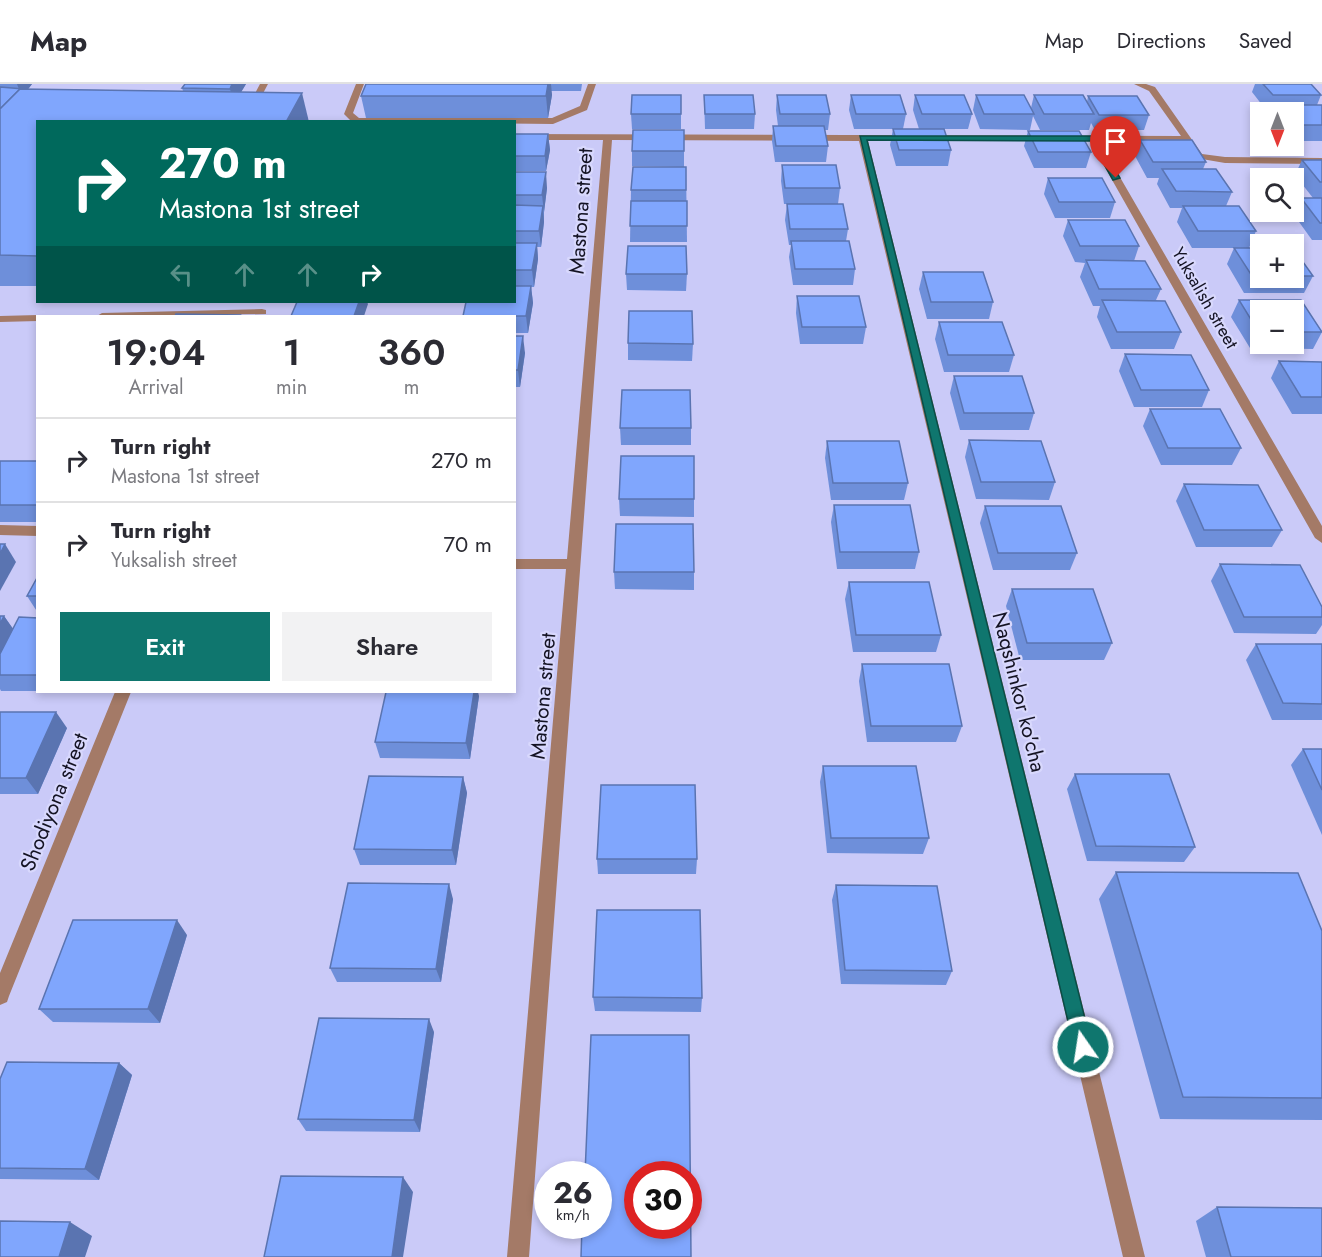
<!DOCTYPE html>
<html lang="en">
<head>
<meta charset="utf-8">
<style>
  body { margin:0; font-family:Jost,sans-serif; background:#f2f2f3; color:#2b2b33; height:100vh; display:flex; flex-direction:column; font-size:22px; white-space:nowrap }
  * { box-sizing:border-box; margin:0 }
  p { font-size:20px; color:#7c7c81 }
  .icon { flex:none; width:33px; height:33px; fill:none; stroke:currentColor; stroke-width:2; stroke-linecap:round; stroke-linejoin:round }
  .map { position:relative; flex:1; overflow:hidden }
  .panel { position:absolute; left:36px; top:231px; width:480px; height:378px; display:flex; flex-direction:column; background:#fff; border-radius:0px; box-shadow:0 3px 9px #0003 }
  .panel>* { flex:none }
  .banner { position:absolute; left:36px; top:36px; width:480px; height:183px; border-radius:0px; box-shadow:0 3px 9px #0003; background:#00695c; color:#fff; overflow:hidden }
  .needle { width:39px; rotate:180deg }
  .tools { position:absolute; left:1250px; top:18px; display:grid; gap:12px }
  .tools a { display:grid; place-items:center; width:54px; height:54px; border-radius:0px; background:#fff; box-shadow:0 3px 9px #0003; font-size:30px }
  .speed { position:absolute; left:534px; top:1077px; display:flex; gap:12px; font-size:30px; font-weight:700; text-align:center }
  .speed>* { display:grid; place-content:center; width:78px; height:78px; border-radius:50%; background:#fff; box-shadow:0 3px 9px #0003; line-height:1 }
  .speed small { font-size:15px; font-weight:400 }
  .speed .limit { border:9px solid #d22; background:#fff; color:#111 }
  .pin { position:absolute; display:grid; place-items:center; width:51px; height:51px; color:#fff; margin:-62px -26px; border-radius:50% 50% 50% 0; rotate:-45deg; box-shadow:0 0 6px #0007 }
  .pin .icon { rotate:45deg }
  .me { position:absolute; width:66px; margin:-33px; rotate:347deg; stroke-linejoin:round; filter:drop-shadow(0 0 4px #0008) }
  .turn { display:flex; align-items:center; gap:21px; height:126px; padding:0 24px; font-size:27px }
  .turn .icon { width:78px; height:78px; stroke-width:2.5 }
  .turn b { display:block; font-size:42px; line-height:51px }
  .lanes { display:flex; align-items:center; height:57px; padding:0 24px; background:#0003; justify-content:center; gap:30px; direction:ltr }
  .lanes .off { opacity:.35 }
  .eta { display:flex; justify-content:space-evenly; align-items:center; height:102px; text-align:center }
  .eta b { font-size:36px; font-weight:600; line-height:42px }
  .action { display:flex; gap:12px; margin-top:auto; padding:12px 24px }
  .action a { flex:1; height:69px; border-radius:0px; background:#0f766e; color:#fff; font-size:24px; font-weight:600; line-height:69px; text-align:center }
  .action a+a { background:#f2f2f3; color:#2b2b33 }
  ul { padding:0; list-style:none }
  li { display:flex; align-items:center; gap:18px; height:84px; padding:0 24px; border-top:2px solid #e1e1e2 }
  li div { flex:1 }
  li b { display:block; font-size:22px }
  li em { font-style:normal }
  header { display:flex; align-items:center; gap:36px; box-sizing:border-box; height:84px; padding:0 30px; background:#fff; border-bottom:2px solid #e1e1e2 }
  header strong { font-size:28px }
  nav { display:flex; gap:33px; margin-inline-start:auto; font-size:21px }
  .map>svg:first-child { display:block }
</style>
</head>
<body>
<header>
<strong>Map</strong>
<nav><a>Map</a><a>Directions</a><a>Saved</a></nav>
</header>
<div class="map">
<svg width="1322" height="1173" viewBox="0 0 1322 1173">
  <rect width="100%" height="100%" fill="#cacaf8"/>
  <g fill="none" stroke-linecap="round" stroke-linejoin="round">
    <g fill="#a47a67" fill-rule="evenodd">
      <polygon points="260,0 268,0 253,28 247,28 246,26"/>
      <polygon points="356,0 364,0 353,29 359,34 552,34 580,22 588,0 596,0 587,26 553,40 352,38 344,30"/>
    </g>
    <g fill="#a47a67" fill-rule="evenodd">
      <polygon points="1134,0 1146,0 1155,3 1202,70 1225,73 1322,74 1322,80 1225,79 1196,74 1184,58 1099,57 1322,442 1322,459 1315,454 1090,57 868,57 1145,1173 1123,1173 859,57 612,56 529,1173 507,1173 566,485 514,485 514,475 567,475 603,56 514,56 514,50 1181,52 1149,7"/>
      <polygon points="262,225 266,226 266,230 97,232 102,229"/>
      <polygon points="38,231 42,232 38,232 38,237 0,238 0,232"/>
      <polygon points="0,441 38,442 38,452 0,451"/>
      <polygon points="115,608 131,608 9,912 7,918 0,921 0,889"/>
    </g>
  </g>
  <g fill="#6e8fda" fill-rule="evenodd">
    <polygon points="0,0 32,0 28,5 183,7 182,4 185,0 246,0 241,8 38,38 38,202 0,202"/>
    <polygon points="366,0 582,0 581,7 551,7 552,11 548,34 366,34 361,12"/>
    <polygon points="1255,0 1311,0 1321,11 1317,21 1322,21 1322,57 1293,57 1293,35 1288,28 1279,28 1280,27 1266,26 1252,8"/>
    <polygon points="681,11 681,45 632,45 631,30"/>
    <polygon points="704,11 755,30 754,45 705,45"/>
    <polygon points="777,11 830,30 828,46 825,46 828,62 826,78 775,78 772,57 773,42 778,42 776,26"/>
    <polygon points="851,11 906,30 903,45 854,45 849,26"/>
    <polygon points="915,11 972,30 968,45 919,45 913,26"/>
    <polygon points="976,11 1031,24 1034,11 1087,18 1088,12 1149,31 1144,46 1095,46 1091,39 1089,46 1040,46 1033,32 1030,46 980,45 973,26"/>
    <polygon points="893,45 951,66 948,82 896,82 890,61"/>
    <polygon points="684,46 684,83 632,82 632,67"/>
    <polygon points="1028,47 1091,68 1086,84 1034,84 1024,62"/>
    <polygon points="514,50 548,50 550,66 546,87 514,87"/>
    <polygon points="1140,56 1206,78 1203,85 1232,108 1226,122 1256,147 1249,164 1192,164 1177,138 1182,124 1170,124 1157,100 1159,94 1147,94 1135,72"/>
    <polygon points="1302,76 1322,76 1322,114 1313,114 1295,91"/>
    <polygon points="782,81 840,104 838,120 848,145 846,157 855,185 853,201 793,201 789,173 791,161 789,161 785,136 787,120 784,120 781,97"/>
    <polygon points="686,83 687,158 630,158 631,106"/>
    <polygon points="514,88 547,104 544,128 544,138 541,163 537,163 538,175 534,203 531,203 533,219 528,249 514,249"/>
    <polygon points="1048,94 1115,118 1110,134 1055,134 1044,110"/>
    <polygon points="1301,114 1322,114 1322,156 1312,156 1294,131"/>
    <polygon points="1068,136 1139,162 1134,177 1161,205 1156,216 1181,248 1174,265 1111,265 1097,233 1100,222 1093,222 1080,193 1085,179 1075,178 1063,152"/>
    <polygon points="1234,164 1260,164 1260,194 1293,194 1293,164 1313,192 1304,209 1244,209 1227,180"/>
    <polygon points="923,188 993,218 989,235 927,235 919,205"/>
    <polygon points="626,190 687,190 686,207 627,206"/>
    <polygon points="797,212 866,243 863,260 800,260 796,229"/>
    <path d="M1239,216H1301L1322,248L1313,265L1250,264L1231,233ZM1260,226H1293V260H1260Z"/>
    <polygon points="939,238 1014,271 1009,288 944,288 935,255"/>
    <polygon points="514,252 525,269 520,303 514,303"/>
    <polygon points="628,259 693,260 692,277 628,276"/>
    <polygon points="1125,270 1209,306 1202,323 1134,323 1119,287"/>
    <polygon points="1279,277 1322,278 1322,330 1292,330 1271,294"/>
    <polygon points="954,292 1034,329 1029,346 960,346 950,309"/>
    <polygon points="1150,325 1241,364 1232,381 1161,381 1143,342"/>
    <polygon points="620,344 691,344 691,361 621,361"/>
    <polygon points="969,356 1055,398 1049,416 976,415 965,373"/>
    <polygon points="827,357 908,399 904,416 831,416 825,374"/>
    <rect x="0" y="377" width="38" height="61"/>
    <polygon points="1184,400 1282,446 1272,463 1196,463 1176,417"/>
    <polygon points="619,415 694,415 694,433 620,432"/>
    <polygon points="834,421 919,468 915,485 837,485 831,438"/>
    <polygon points="985,422 1077,469 1070,486 993,486 980,439"/>
    <polygon points="1220,480 1322,523 1322,541 1316,550 1234,549 1211,497"/>
    <polygon points="614,488 694,488 694,506 615,505"/>
    <polygon points="38,492 38,529 27,512"/>
    <polygon points="849,498 941,551 936,568 853,568 845,515"/>
    <polygon points="1012,505 1112,559 1104,576 1020,576 1006,522"/>
    <polygon points="0,532 4,532 13,545 38,534 38,607 1,607 0,605"/>
    <polygon points="1256,560 1322,560 1322,636 1272,636 1246,576"/>
    <polygon points="862,580 962,642 956,658 867,658 859,597"/>
    <polygon points="479,612 470,675 380,674 375,658"/>
    <polygon points="0,628 67,644 38,710 0,710"/>
    <polygon points="1303,665 1322,665 1322,751 1291,681"/>
    <polygon points="823,682 929,754 923,770 827,769 820,698"/>
    <polygon points="1075,690 1195,763 1184,778 1087,777 1067,705"/>
    <polygon points="463,693 467,709 456,781 360,781 354,765"/>
    <polygon points="597,775 697,775 696,790 598,790"/>
    <polygon points="1116,788 1322,847 1322,1036 1160,1035 1099,815"/>
    <polygon points="836,801 952,887 946,901 841,900 832,816"/>
    <polygon points="453,815 441,898 337,898 330,884"/>
    <polygon points="187,851 160,939 53,938 39,925"/>
    <polygon points="593,913 702,914 701,928 595,927"/>
    <polygon points="434,948 420,1048 306,1047 298,1035"/>
    <polygon points="119,979 132,991 99,1096 0,1095 0,995"/>
    <polygon points="1217,1123 1322,1173 1206,1173 1196,1137"/>
  </g>
  <g fill="#5a74b1">
    <polygon points="17,0 32,0 26,8 20,8"/>
    <polygon points="232,0 246,0 234,20 230,5"/>
    <polygon points="548,0 551,0 552,11 548,34 546,12"/>
    <polygon points="302,9 309,38 286,38"/>
    <polygon points="548,50 550,66 546,87 545,72"/>
    <polygon points="546,88 547,104 544,128 542,111"/>
    <polygon points="543,122 544,138 541,163 539,147"/>
    <polygon points="537,159 538,175 534,203 532,186"/>
    <polygon points="531,202 533,219 528,249 526,232"/>
    <polygon points="359,218 367,218 368,220 364,232 354,232"/>
    <polygon points="523,252 525,269 520,303 518,286"/>
    <polygon points="5,460 16,478 0,507 0,470"/>
    <polygon points="4,532 16,549 0,579 0,540"/>
    <polygon points="474,608 478,608 479,612 470,675 466,659"/>
    <polygon points="56,628 67,644 38,710 26,694"/>
    <polygon points="463,693 467,709 456,781 452,766"/>
    <polygon points="449,800 453,815 441,898 436,885"/>
    <polygon points="177,836 187,851 160,939 148,925"/>
    <polygon points="429,935 434,948 420,1048 414,1036"/>
    <polygon points="119,979 132,991 99,1096 85,1085"/>
    <polygon points="403,1093 413,1108 403,1173 392,1173"/>
    <polygon points="70,1138 92,1152 85,1173 59,1173"/>
  </g>
  <g fill="#80a6fd" stroke="#5a74b1" stroke-width="1.5" fill-rule="evenodd">
    <polygon points="185,0 232,0 230,5 182,4"/>
    <polygon points="366,0 548,0 546,12 361,12"/>
    <polygon points="1263,0 1311,0 1321,11 1273,11"/>
    <polygon points="0,3 24,5 20,5 0,25"/>
    <polygon points="20,5 302,9 286,38 38,38 38,172 0,171 0,25"/>
    <polygon points="632,11 681,11 681,30 631,30"/>
    <polygon points="704,11 753,11 755,30 705,30"/>
    <polygon points="777,11 826,11 830,30 780,30"/>
    <polygon points="851,11 900,11 906,30 856,30"/>
    <polygon points="915,11 964,11 972,30 922,30"/>
    <polygon points="976,11 1024,11 1034,30 984,30"/>
    <polygon points="1034,11 1083,11 1094,30 1044,30"/>
    <polygon points="1088,12 1137,12 1149,31 1099,31"/>
    <polygon points="1282,21 1322,21 1322,41 1298,41 1293,35 1293,28 1288,28"/>
    <polygon points="773,42 824,42 828,62 776,62"/>
    <polygon points="893,45 944,45 951,66 899,66"/>
    <polygon points="633,46 684,46 684,67 632,67"/>
    <polygon points="1028,47 1079,47 1091,68 1038,68"/>
    <polygon points="514,50 548,50 545,72 514,72"/>
    <polygon points="1140,56 1192,56 1206,78 1153,78"/>
    <polygon points="1302,76 1322,76 1322,98 1320,98"/>
    <polygon points="782,81 836,81 840,104 785,104"/>
    <polygon points="633,83 686,83 686,106 631,106"/>
    <polygon points="1162,85 1216,85 1232,108 1176,107"/>
    <polygon points="514,88 546,88 542,111 514,111"/>
    <polygon points="1048,94 1102,94 1115,118 1059,118"/>
    <polygon points="1301,114 1322,114 1322,139 1320,139"/>
    <polygon points="631,117 687,117 687,142 630,142"/>
    <polygon points="787,120 843,120 848,145 790,145"/>
    <polygon points="514,121 543,122 539,147 514,147"/>
    <polygon points="1183,122 1239,122 1256,147 1198,147"/>
    <polygon points="1068,136 1125,136 1139,162 1080,162"/>
    <polygon points="791,157 849,157 855,185 795,185"/>
    <polygon points="514,159 537,159 532,186 514,186"/>
    <polygon points="628,162 686,162 687,190 626,190"/>
    <polygon points="1234,164 1260,164 1260,192 1252,192"/>
    <polygon points="1293,164 1313,192 1293,192"/>
    <polygon points="1086,176 1145,177 1161,205 1099,205"/>
    <polygon points="923,188 983,188 993,218 931,218"/>
    <polygon points="514,202 531,202 526,232 463,232 466,218 514,218"/>
    <polygon points="797,212 859,212 866,243 802,243"/>
    <polygon points="1102,216 1165,217 1181,248 1117,248"/>
    <polygon points="1239,216 1301,216 1322,248 1293,248 1293,226 1260,226 1260,248 1258,247"/>
    <polygon points="297,218 359,218 354,232 291,232"/>
    <polygon points="629,227 692,227 693,260 628,259"/>
    <polygon points="176,230 240,231 239,232 175,232"/>
    <polygon points="939,238 1002,238 1014,271 948,271"/>
    <polygon points="514,252 523,252 518,286 514,286"/>
    <polygon points="1125,270 1191,271 1209,306 1141,306"/>
    <polygon points="1279,277 1322,278 1322,313 1301,313"/>
    <polygon points="954,292 1022,292 1034,329 964,329"/>
    <polygon points="622,306 690,306 691,344 620,344"/>
    <polygon points="1150,325 1220,325 1241,364 1168,364"/>
    <polygon points="969,356 1041,357 1055,398 981,398"/>
    <polygon points="827,357 899,357 908,399 833,399"/>
    <polygon points="621,372 694,372 694,415 619,415"/>
    <rect x="0" y="377" width="38" height="44"/>
    <polygon points="1184,400 1258,401 1282,446 1204,446"/>
    <polygon points="834,421 910,421 919,468 840,468"/>
    <polygon points="985,422 1061,422 1077,469 998,469"/>
    <polygon points="616,440 693,440 694,488 614,488"/>
    <polygon points="0,460 5,460 0,470"/>
    <polygon points="1220,480 1300,481 1322,523 1322,533 1244,533"/>
    <polygon points="38,492 38,512 27,512"/>
    <polygon points="849,498 929,498 941,551 856,551"/>
    <polygon points="1012,505 1093,505 1112,559 1027,559"/>
    <polygon points="0,532 4,532 0,540"/>
    <polygon points="19,533 38,534 38,591 0,591 0,570"/>
    <polygon points="1256,560 1322,560 1322,620 1283,619"/>
    <polygon points="862,580 949,580 962,642 871,642"/>
    <polygon points="386,608 474,608 466,659 375,658"/>
    <polygon points="0,628 56,628 26,694 0,694"/>
    <polygon points="1303,665 1322,665 1322,706"/>
    <polygon points="823,682 916,682 929,754 831,754"/>
    <polygon points="1075,690 1169,690 1195,763 1096,762"/>
    <polygon points="369,692 463,693 452,766 354,765"/>
    <polygon points="601,701 695,701 697,775 597,775"/>
    <polygon points="1116,788 1298,789 1322,847 1322,1014 1183,1013"/>
    <polygon points="348,799 449,800 436,885 330,884"/>
    <polygon points="836,801 937,802 952,887 845,886"/>
    <polygon points="597,826 700,826 702,914 593,913"/>
    <polygon points="73,836 177,836 148,925 39,925"/>
    <polygon points="319,934 429,935 414,1036 298,1035"/>
    <path d="M591,951H689L691,1173H581L582,1142H598V1090H585ZM638,1090H688V1142H638Z"/>
    <polygon points="7,978 119,979 85,1085 0,1084 0,995"/>
    <polygon points="281,1092 403,1093 392,1173 264,1173"/>
    <polygon points="1217,1123 1322,1124 1322,1173 1231,1173"/>
    <polygon points="0,1137 70,1138 59,1173 0,1173"/>
  </g>
  <polygon fill="#0f766e" stroke="#0a4d48" stroke-width="1.5" points="860,52 1093,52 1097,54 1120,94 1113,96 1091,57 867,56 1092,963 1089,969 1083,972 1077,969 1074,963"/>
  <g text-anchor="middle" stroke-width="4.5" stroke-linejoin="round" paint-order="stroke">
    <g font-size="18" fill="#141323" stroke="#d8d8fd">
      <text transform="translate(1205 214) rotate(60)" y="6">Yuksalish street</text>
    </g>
    <g font-size="21" fill="#141323" stroke="#d8d8fd">
      <text transform="translate(581 127) rotate(-86)" y="7">Mastona street</text>
      <text transform="translate(1019 608) rotate(76)" y="7">Naqshinkor ko'cha</text>
      <text transform="translate(543 612) rotate(-85)" y="7">Mastona street</text>
      <text transform="translate(54 718) rotate(-68)" y="7">Shodiyona street</text>
    </g>
  </g>
</svg>
<div class="tools">
<a><svg class="needle" viewBox="-14 -14 28 28"><path d="M0-13l5 13h-10z" fill="#e53935"/><path d="M0 13l5-13h-10z" fill="#7c7c81"/></svg></a>
<a><svg class="icon" aria-label="search" viewBox="0 0 24 24"><circle cx="10" cy="10" r="6"/><path d="M15 15l6 6"/></svg></a>
<a>+</a>
<a>−</a>
</div>
<div class="speed"><div>26<small>km/h</small></div><div class="limit">30</div></div>
<div class="pin" style="left:1116px;top:94px;background:#d93025"><svg class="icon" aria-label="arrive" viewBox="0 0 24 24"><path d="M6 21V4h12l-3 4 3 4H6"/></svg></div>
<svg class="me" style="left:1083px;top:963px" viewBox="-20 -20 40 40"><circle r="17" fill="#0f766e" stroke="#fff" stroke-width="3"/><path d="M0-11L8 9 0 5-8 9z" fill="#fff"/></svg>
<div class="banner">
<div class="turn"><svg class="icon" aria-label="right" viewBox="0 0 24 24"><path d="M7 20v-9h11M14 6l5 5-5 5"/></svg><div><b>270 m</b>Mastona 1st street</div></div>
<div class="lanes"><svg class="icon off" aria-label="left" viewBox="0 0 24 24"><path d="M17 20v-9H6M10 6l-5 5 5 5"/></svg><svg class="icon off" aria-label="ahead" viewBox="0 0 24 24"><path d="M12 20V5M6 11l6-6 6 6"/></svg><svg class="icon off" aria-label="ahead" viewBox="0 0 24 24"><path d="M12 20V5M6 11l6-6 6 6"/></svg><svg class="icon" aria-label="right" viewBox="0 0 24 24"><path d="M7 20v-9h11M14 6l5 5-5 5"/></svg></div>
</div>
<section class="panel">
<div class="eta">
<div><b>19:04</b><p>Arrival</p></div>
<div><b>1</b><p>min</p></div>
<div><b>360</b><p>m</p></div>
</div>
<ul>
<li><svg class="icon" aria-label="right" viewBox="0 0 24 24"><path d="M7 20v-9h11M14 6l5 5-5 5"/></svg><div><b>Turn right</b><p>Mastona 1st street</p></div><em>270 m</em></li>
<li><svg class="icon" aria-label="right" viewBox="0 0 24 24"><path d="M7 20v-9h11M14 6l5 5-5 5"/></svg><div><b>Turn right</b><p>Yuksalish street</p></div><em>70 m</em></li>
</ul>
<div class="action"><a>Exit</a><a>Share</a></div>
</section>
</div>
</body>
</html>
